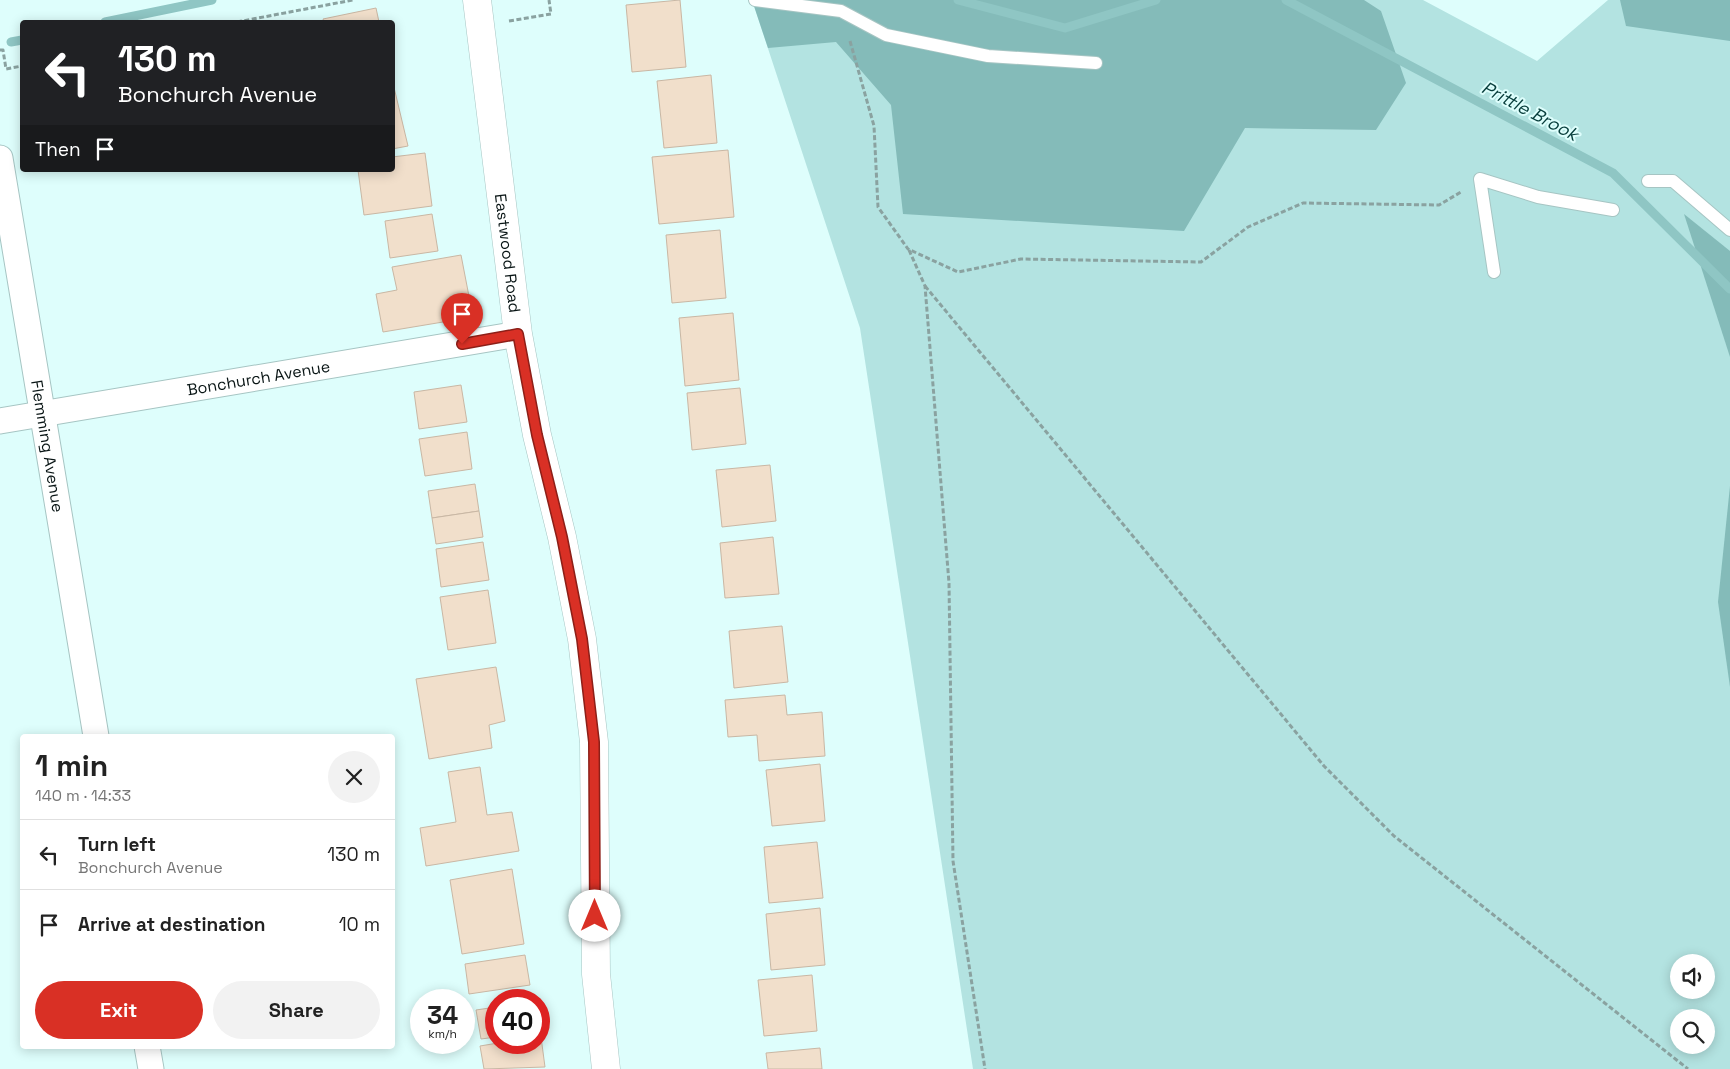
<!DOCTYPE html>
<html lang="en">
<head>
<meta charset="utf-8">
<style>
  body { margin:0; font-family:"Space Grotesk",sans-serif; background:#f2f2f2; color:#222; height:100vh; display:flex; flex-direction:column; font-size:19px; white-space:nowrap }
  * { box-sizing:border-box; margin:0 }
  p { font-size:16px; color:#767676 }
  .icon { flex:none; width:28px; height:28px; fill:none; stroke:currentColor; stroke-width:2; stroke-linecap:round; stroke-linejoin:round }
  .map { position:relative; flex:1; overflow:hidden }
  .panel { position:absolute; left:20px; top:734px; width:375px; height:315px; display:flex; flex-direction:column; background:#fff; border-radius:5px; box-shadow:0 2px 12px #0003 }
  .panel>* { flex:none }
  .hud { position:absolute; left:20px; top:20px; width:375px; height:152px; border-radius:5px; box-shadow:0 2px 12px #0003; background:#202124; color:#fff; overflow:hidden }
  .buttons { position:absolute; left:1670px; top:954px; display:grid; gap:10px }
  .buttons a { display:grid; place-items:center; width:45px; height:45px; border-radius:50%; background:#fff; box-shadow:0 2px 12px #0003; font-size:25px }
  .speed { position:absolute; left:410px; top:989px; display:flex; gap:10px; font-size:25px; font-weight:700; text-align:center }
  .speed>* { display:grid; place-content:center; width:65px; height:65px; border-radius:50%; background:#fff; box-shadow:0 2px 12px #0003; line-height:1 }
  .speed small { font-size:12px; font-weight:400 }
  .speed .limit { border:8px solid #d22; background:#fff; color:#111 }
  .pin { position:absolute; display:grid; place-items:center; width:42px; height:42px; color:#fff; margin:-51px -21px; border-radius:50% 50% 50% 0; rotate:-45deg; box-shadow:0 0 5px #0007 }
  .pin .icon { rotate:45deg }
  .me { position:absolute; width:55px; margin:-28px; rotate:0deg; stroke-linejoin:round; filter:drop-shadow(0 0 4px #0008) }
  .turn { display:flex; align-items:center; gap:18px; height:105px; padding:0 15px; font-size:22px }
  .turn .icon { width:65px; height:65px; stroke-width:2.5 }
  .turn b { display:block; font-size:35px; line-height:42px }
  .then { display:flex; align-items:center; height:48px; padding:0 15px; background:#0003; gap:10px; font-size:19px }
  .round { display:grid; place-items:center; flex:none; width:52px; height:52px; border-radius:26px; background:#f2f2f2 }
  .overview { display:flex; align-items:center; justify-content:space-between; height:85px; padding:0 15px }
  h1 { font-size:30px; font-weight:700; line-height:38px }
  .primary-button { display:flex; gap:10px; margin-top:auto; padding:10px 15px }
  .primary-button a { flex:1; height:58px; border-radius:30px; background:#d93025; color:#fff; font-size:20px; font-weight:700; line-height:58px; text-align:center }
  .primary-button a+a { background:#f2f2f2; color:#222 }
  ul { padding:0; list-style:none }
  li { display:flex; align-items:center; gap:15px; height:70px; padding:0 15px; border-top:1px solid #e0e0e0 }
  li div { flex:1 }
  li b { display:block; font-size:19px }
  li em { font-style:normal }
  .map>svg:first-child { display:block }
</style>
</head>
<body>
<div class="map">
<svg width="1730" height="1069" viewBox="0 0 1730 1069">
  <rect width="100%" height="100%" fill="#defefc"/>
  <path fill="#b3e3e1" fill-rule="evenodd" d="M752,0H1423L1537,61L1608,0H1730V1069H973L860,328ZM1679,962H1706V990H1679ZM1679,1018H1706V1045H1679Z"/>
  <g fill="#84bbb9">
    <polygon points="752,0 1364,0 1381,11 1406,83 1376,130 1245,128 1184,231 903,214 891,105 836,42 768,48"/>
    <polygon points="1620,0 1730,0 1730,41 1626,26"/>
    <polygon points="1684,214 1730,251 1730,357"/>
    <polygon points="1730,486 1730,687 1718,602"/>
  </g>
  <g fill="none" stroke-linecap="round" stroke-linejoin="round">
    <g stroke="#8fc6c4" stroke-width="9">
      <polyline points="958,0 1065,28 1156,0"/>
      <polyline points="1286,0 1613,173 1730,289"/>
      <polyline points="105,22 212,0"/>
      <polyline points="11,42 22,40"/>
    </g>
  </g>
  <g fill="#f1dfcb" stroke="#c9b7a4">
    <polygon points="680,0 686,67 632,72 626,5"/>
    <polygon points="376,8 379,22 324,22 323,19"/>
    <polygon points="711,75 717,143 664,148 657,81"/>
    <polygon points="392,79 408,146 392,149"/>
    <polygon points="728,150 734,217 659,224 652,157"/>
    <polygon points="425,153 432,206 364,215 358,170 392,170 392,157"/>
    <polygon points="432,214 438,251 390,258 385,221"/>
    <polygon points="720,230 726,298 672,303 666,235"/>
    <polygon points="461,255 473,317 383,332 376,294 397,290 392,267"/>
    <polygon points="733,313 739,380 685,386 679,318"/>
    <polygon points="461,385 467,422 419,429 414,392"/>
    <polygon points="740,388 746,444 692,450 687,393"/>
    <polygon points="467,432 472,469 425,476 419,439"/>
    <polygon points="770,465 776,521 722,527 716,470"/>
    <polygon points="475,484 479,511 432,518 428,491"/>
    <polygon points="479,511 483,537 436,544 432,518"/>
    <polygon points="773,537 779,594 725,598 720,543"/>
    <polygon points="483,542 489,580 441,587 436,549"/>
    <polygon points="488,590 496,643 448,650 440,597"/>
    <polygon points="782,626 788,682 734,688 729,631"/>
    <polygon points="496,667 505,721 489,725 492,748 429,759 416,679"/>
    <polygon points="785,695 787,715 822,712 825,756 759,761 757,735 728,737 725,700"/>
    <polygon points="820,764 825,821 772,826 766,770"/>
    <polygon points="480,767 487,815 512,812 519,851 426,866 420,828 456,822 448,772"/>
    <polygon points="817,842 823,898 769,903 764,847"/>
    <polygon points="512,869 524,944 462,954 450,880"/>
    <polygon points="820,908 825,965 771,970 766,914"/>
    <polygon points="525,955 530,985 469,994 465,964"/>
    <polygon points="812,975 817,1031 764,1036 758,980"/>
    <polygon points="496,1007 496,1037 481,1039 476,1010"/>
    <polygon points="539,1037 541,1037 545,1067 484,1069 480,1046 504,1042 539,1042"/>
    <polygon points="820,1048 822,1069 768,1069 766,1053"/>
  </g>
  <g fill="none" stroke-linecap="round" stroke-linejoin="round">
    <g stroke="#a6c5c3" stroke-width="14">
      <g id="lane">
        <polyline points="755,0 841,11 886,35 988,56 1096,63"/>
        <polyline points="1648,181 1673,181 1730,230"/>
        <polyline points="1494,272 1480,179 1538,197 1613,210"/>
      </g>
    </g>
    <g stroke="#a6c5c3" stroke-width="27">
      <g id="street">
        <path id="s1" d="M0,158L96,736"/>
        <path id="s2" d="M0,421L518,334"/>
        <polyline points="147,1046 151,1069"/>
      </g>
    </g>
    <g stroke="#a6c5c3" stroke-width="29">
      <g id="secondary">
        <path id="s3" d="M477,0L518,334L537,435L562,537L582,639L594,742L596,974L606,1069"/>
      </g>
    </g>
    <g stroke="#8aa2a0" stroke-width="3" stroke-dasharray="5 2.5" stroke-linecap="butt">
      <polyline points="509,21 551,14 549,0"/>
      <polyline points="237,22 353,0"/>
      <polyline points="850,41 874,126 878,207 908,249 958,272 1021,259 1201,262 1248,227 1303,203 1439,205 1461,192"/>
      <polyline points="0,50 3,50 6,69 22,66"/>
      <polyline points="909,250 925,286 949,583 953,861 985,1069"/>
      <polyline points="925,286 1324,766 1394,836 1688,1069"/>
    </g>
    <use href="#lane" stroke="#fff" stroke-width="12"/>
    <use href="#street" stroke="#fff" stroke-width="25"/>
    <use href="#secondary" stroke="#fff" stroke-width="28"/>
  </g>
  <g fill="none" stroke-linecap="round" stroke-linejoin="round">
    <g stroke="#8d1f18" stroke-width="12">
      <polyline id="route" points="462,344 518,334 537,435 562,537 582,639 594,742 595,916"/>
    </g>
    <use href="#route" stroke="#d93025" stroke-width="9"/>
  </g>
  <g text-anchor="middle" stroke-width="4" stroke-linejoin="round" paint-order="stroke">
    <g font-size="16" fill="#091515" stroke="#defefc">
      <text dy="6" stroke="none"><textPath href="#s3" startOffset="255">Eastwood Road</textPath></text>
      <text dy="6" stroke="none"><textPath href="#s2" startOffset="262">Bonchurch Avenue</textPath></text>
      <text dy="6" stroke="none"><textPath href="#s1" startOffset="292">Flemming Avenue</textPath></text>
    </g>
    <g font-size="18" font-style="italic" fill="#073d3b" stroke="#defefc">
      <text transform="translate(1530 111) rotate(28)" y="6">Prittle Brook</text>
    </g>
  </g>
</svg>
<div class="buttons">
<a><svg class="icon" aria-label="sound" viewBox="0 0 24 24"><path d="M4 9h4l5-4v14l-5-4H4zM17 9q2 3 0 6"/></svg></a>
<a><svg class="icon" aria-label="search" viewBox="0 0 24 24"><circle cx="10" cy="10" r="6"/><path d="M15 15l6 6"/></svg></a>
</div>
<div class="speed"><div>34<small>km/h</small></div><div class="limit">40</div></div>
<div class="pin" style="left:462px;top:344px;background:#d93025"><svg class="icon" aria-label="arrive" viewBox="0 0 24 24"><path d="M6 21V4h12l-3 4 3 4H6"/></svg></div>
<svg class="me" style="left:595px;top:916px" viewBox="-20 -20 40 40"><circle r="19" fill="#fff"/><path d="M0-13L10 11 0 6-10 11z" fill="#d93025"/></svg>
<div class="hud">
<div class="turn"><svg class="icon" aria-label="left" viewBox="0 0 24 24"><path d="M17 20v-9H6M10 6l-5 5 5 5"/></svg><div><b>130 m</b>Bonchurch Avenue</div></div>
<div class="then">Then<svg class="icon" aria-label="arrive" viewBox="0 0 24 24"><path d="M6 21V4h12l-3 4 3 4H6"/></svg></div>
</div>
<section class="panel">
<div class="overview"><div><h1>1 min</h1><p>140 m · 14:33</p></div><a class="round"><svg class="icon" aria-label="close" viewBox="0 0 24 24"><path d="M6 6l12 12M18 6L6 18"/></svg></a></div>
<ul>
<li><svg class="icon" aria-label="left" viewBox="0 0 24 24"><path d="M17 20v-9H6M10 6l-5 5 5 5"/></svg><div><b>Turn left</b><p>Bonchurch Avenue</p></div><em>130 m</em></li>
<li><svg class="icon" aria-label="arrive" viewBox="0 0 24 24"><path d="M6 21V4h12l-3 4 3 4H6"/></svg><div><b>Arrive at destination</b></div><em>10 m</em></li>
</ul>
<div class="primary-button"><a>Exit</a><a>Share</a></div>
</section>
</div>
</body>
</html>
